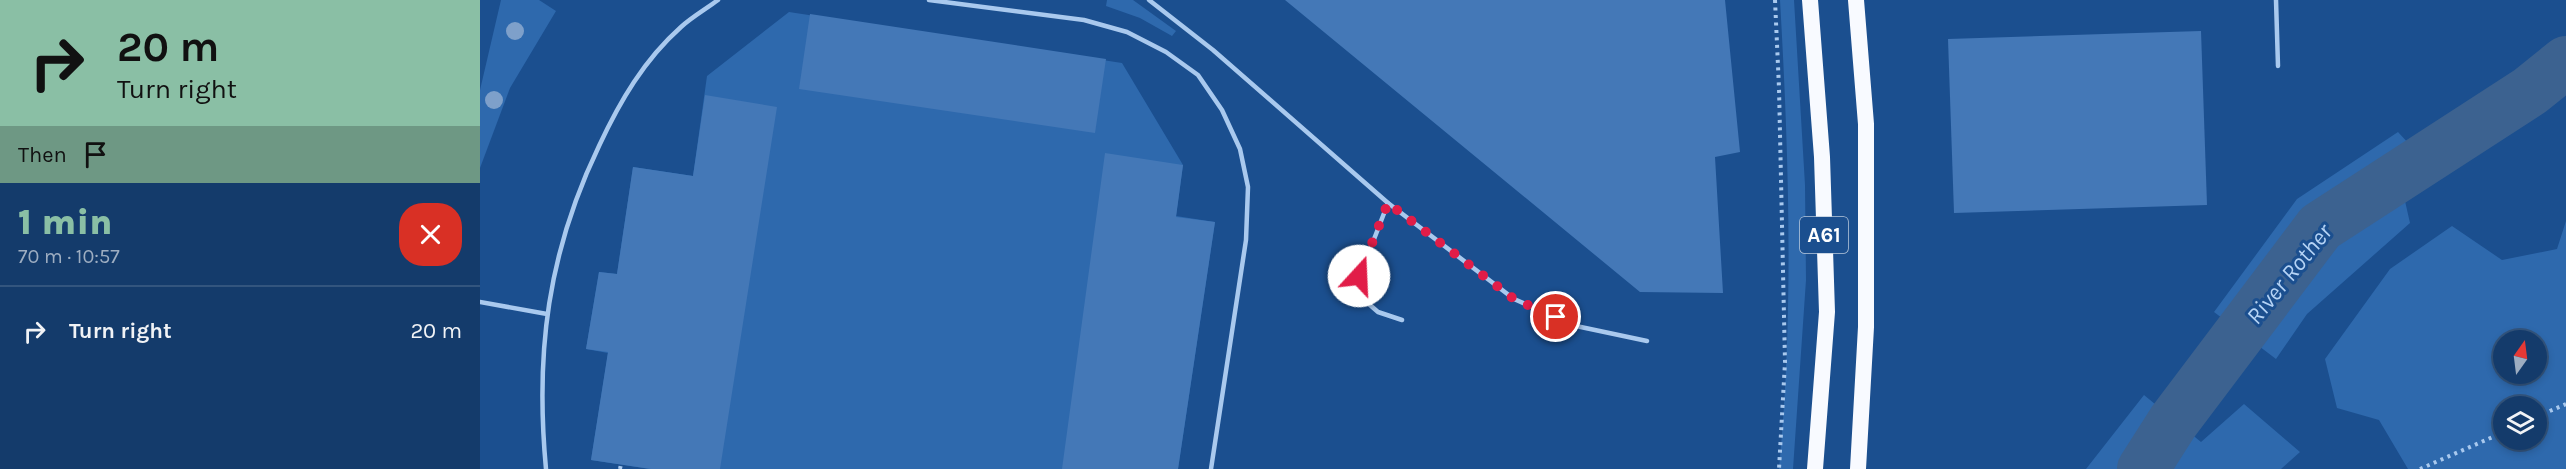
<!DOCTYPE html>
<html lang="en">
<head>
<meta charset="utf-8">
<style>
  body { margin:0; font-family:Karla,sans-serif; background:#1d4271; color:#f1f3f6; height:100vh; display:flex; flex-direction:column; font-size:22px; white-space:nowrap }
  * { box-sizing:border-box; margin:0 }
  p { font-size:20px; color:#9dadc1 }
  .icon { flex:none; width:33px; height:33px; fill:none; stroke:currentColor; stroke-width:2; stroke-linecap:round; stroke-linejoin:round }
  .map { position:relative; flex:1; overflow:hidden }
  .drawer { display:flex; flex-direction:column; background:#143b6b; width:480px }
  .drawer>* { flex:none }
  .hud { background:#8abfa5; color:#111; overflow:hidden }
  .needle { width:39px; rotate:14deg }
  .fabs { position:absolute; left:2013px; top:330px; display:grid; gap:12px }
  .fabs a { display:grid; place-items:center; width:54px; height:54px; border-radius:50%; background:#143b6b; box-shadow:0 3px 9px #0003,0 0 0 2px #33557e; font-size:30px }
  .pin { position:absolute; display:grid; place-items:center; width:51px; height:51px; color:#fff; margin:-26px; border:3px solid #fff; border-radius:50%; box-shadow:0 2px 6px #0007 }
  .me { position:absolute; width:66px; margin:-33px; rotate:20deg; stroke-linejoin:round; filter:drop-shadow(0 0 4px #0008) }
  .turn { display:flex; align-items:center; gap:21px; height:126px; padding:0 18px; font-size:27px }
  .turn .icon { width:78px; height:78px; stroke-width:2.5 }
  .turn b { display:block; font-size:42px; line-height:51px }
  .then { display:flex; align-items:center; height:57px; padding:0 18px; background:#0003; gap:12px; font-size:22px }
  .round { display:grid; place-items:center; flex:none; width:63px; height:63px; border-radius:24px; background:#1d4271 }
  .head { display:flex; align-items:center; justify-content:space-between; height:102px; padding:0 18px }
  h1 { font-size:36px; font-weight:800; line-height:45px; color:#8abfa5 }
  ul { padding:0; list-style:none }
  li { display:flex; align-items:center; gap:18px; height:90px; padding:0 18px; border-top:2px solid #33557e }
  li div { flex:1 }
  li b { display:block; font-size:22px }
  li em { font-style:normal }
  main { display:flex; flex:1; min-height:0 }
  .map>svg:first-child { display:block }
</style>
</head>
<body>
<main>
<section class="drawer">
<div class="hud">
<div class="turn"><svg class="icon" aria-label="right" viewBox="0 0 24 24"><path d="M7 20v-9h11M14 6l5 5-5 5"/></svg><div><b>20 m</b>Turn right</div></div>
<div class="then">Then<svg class="icon" aria-label="arrive" viewBox="0 0 24 24"><path d="M6 21V4h12l-3 4 3 4H6"/></svg></div>
</div>
<div class="head"><div><h1>1 min</h1><p>70 m · 10:57</p></div><a class="round" style="background:#d93025;color:#fff"><svg class="icon" aria-label="close" viewBox="0 0 24 24"><path d="M6 6l12 12M18 6L6 18"/></svg></a></div>
<ul>
<li><svg class="icon" aria-label="right" viewBox="0 0 24 24"><path d="M7 20v-9h11M14 6l5 5-5 5"/></svg><div><b>Turn right</b></div><em>20 m</em></li>
</ul>
</section>
<div class="map">
<svg width="2086" height="469" viewBox="0 0 2086 469">
  <rect width="100%" height="100%" fill="#1b4f8f"/>
  <g fill="#2e69ad" fill-rule="evenodd">
    <polygon points="21,0 59,0 76,11 30,88 0,168 0,90"/>
    <polygon points="627,0 653,0 696,31 692,36 660,18 626,6"/>
    <path d="M1300,0H1314L1325,185L1326,280L1313,469H1299C1314,312 1309,157 1300,0Z"/>
    <polygon points="309,12 642,63 703,165 696,216 735,222 698,469 170,469 111,460 128,353 106,349 119,272 137,274 153,167 213,176 227,76"/>
    <polygon points="1918,132 1953,170 1925,201 1930,223 1827,314 1796,359 1734,312 1817,199"/>
    <path d="M2086,221V469H1928L1899,420L1857,408L1845,359L1910,269L1972,226L2022,260L2077,249ZM2024,340H2056V374H2024ZM2024,406H2056V440H2024Z"/>
    <polygon points="1664,395 1721,442 1764,404 1820,452 1801,469 1606,469"/>
  </g>
  <g fill="none" stroke-linecap="round" stroke-linejoin="round">
    <polyline stroke="#3c6290" stroke-width="52" points="1663,469 1693,422 1840,227 2050,91 2086,62"/>
  </g>
  <g fill="#4478b7">
    <polygon points="805,0 1245,0 1260,152 1235,157 1243,293 1160,292"/>
    <polygon points="330,14 626,59 615,133 319,89"/>
    <polygon points="1721,31 1727,205 1474,213 1468,39"/>
    <polygon points="225,95 297,107 240,469 171,469 111,460 128,352 106,349 119,272 137,274 153,167 213,176"/>
    <polygon points="625,153 703,165 696,217 735,222 698,469 582,469"/>
  </g>
  <g fill="none" stroke-linecap="round" stroke-linejoin="round">
    <g stroke="#a9c9ee" stroke-width="4" stroke-dasharray="3 4.5" stroke-linecap="butt">
      <polyline points="1295,0 1299,88 1305,362 1299,469"/>
      <polyline points="2056,417 2086,404"/>
      <polyline points="140,469 141,464"/>
      <polyline points="1940,469 2024,432"/>
    </g>
    <g stroke="#a9c9ee" stroke-width="4.5">
      <polyline points="449,0 604,20 647,32 686,52 718,75 742,110 760,149 768,187 766,240 731,469"/>
      <polyline points="669,0 733,50 908,203 1034,299 1096,326 1167,341"/>
      <polyline points="1796,0 1798,66"/>
      <polyline points="908,203 874,291 898,312 922,320"/>
      <polyline points="0,302 67,314"/>
      <path d="M66,469C55,352 68,252 119,146C140,101 164,60 201,27C212,17 226,9 238,0"/>
    </g>
    <g stroke="#f8faff" stroke-width="16">
      <polyline points="1330,0 1342,157 1347,312 1335,469"/>
      <polyline points="1376,0 1386,124 1386,327 1378,469"/>
    </g>
  </g>
  <g fill="#7ea0ca">
    <circle cx="35" cy="31" r="9"/>
    <circle cx="14" cy="100" r="9"/>
  </g>
  <g fill="none" stroke-linecap="round" stroke-linejoin="round">
    <polyline stroke="#e11d48" stroke-width="10" stroke-dasharray="0 18" points="879,276 908,203 1034,299 1076,317"/>
  </g>
  <g text-anchor="middle" stroke-width="6" stroke-linejoin="round" paint-order="stroke">
    <rect fill="#1b4f8f" stroke="#bbcadd" stroke-width="1.5" x="1320" y="217" width="48" height="36" rx="4.5"/>
    <g font-size="21" font-weight="bold" fill="#fff">
      <text x="1344" y="242">A61</text>
    </g>
    <g font-size="24" font-style="italic" fill="#b5d3f5" stroke="#1b4f8f">
      <text transform="translate(1809 274) rotate(-51)" y="8">River Rother</text>
    </g>
  </g>
</svg>
<div class="fabs">
<a><svg class="needle" viewBox="-14 -14 28 28"><path d="M0-13l5 13h-10z" fill="#e53935"/><path d="M0 13l5-13h-10z" fill="#9dadc1"/></svg></a>
<a><svg class="icon" aria-label="layers" viewBox="0 0 24 24"><path d="M12 4l9 5-9 5-9-5zM3 14l9 5 9-5"/></svg></a>
</div>
<div class="pin" style="left:1076px;top:317px;background:#d93025"><svg class="icon" aria-label="arrive" viewBox="0 0 24 24"><path d="M6 21V4h12l-3 4 3 4H6"/></svg></div>
<svg class="me" style="left:879px;top:276px" viewBox="-20 -20 40 40"><circle r="19" fill="#fff"/><path d="M0-13L10 11 0 6-10 11z" fill="#e11d48"/></svg>
</div>
</main>
</body>
</html>
